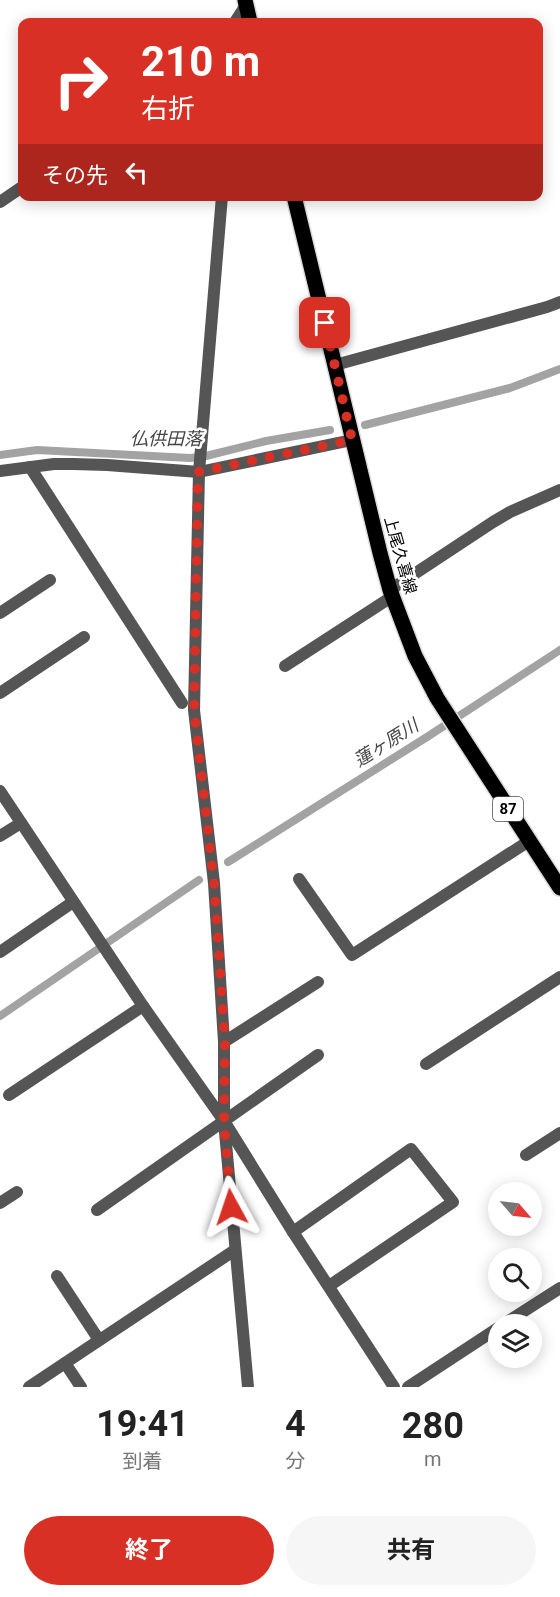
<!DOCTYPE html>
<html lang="ja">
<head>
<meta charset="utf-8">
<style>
  body { margin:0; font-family:Roboto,"Noto Sans JP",sans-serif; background:#f6f6f6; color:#222; height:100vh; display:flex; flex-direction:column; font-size:22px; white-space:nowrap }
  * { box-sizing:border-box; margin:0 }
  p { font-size:20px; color:#767676 }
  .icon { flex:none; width:33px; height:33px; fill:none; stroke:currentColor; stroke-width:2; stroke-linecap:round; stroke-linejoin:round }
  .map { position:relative; height:1387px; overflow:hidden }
  .side { display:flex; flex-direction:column; background:#fff; flex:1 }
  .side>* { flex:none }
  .hud { position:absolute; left:18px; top:18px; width:525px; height:183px; border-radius:12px; box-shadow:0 3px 15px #0003; background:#d93025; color:#fff; overflow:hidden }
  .needle { width:39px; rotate:118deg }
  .fabs { position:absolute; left:488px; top:1182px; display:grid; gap:12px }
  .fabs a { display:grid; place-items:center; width:54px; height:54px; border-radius:50%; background:#fff; box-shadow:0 3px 15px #0003; font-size:30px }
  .pin { position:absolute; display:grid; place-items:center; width:51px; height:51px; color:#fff; margin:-26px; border-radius:12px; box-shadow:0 3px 9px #0006 }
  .me { position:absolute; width:66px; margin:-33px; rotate:355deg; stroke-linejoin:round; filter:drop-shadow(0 0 4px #0008) }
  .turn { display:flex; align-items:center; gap:21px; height:126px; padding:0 24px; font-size:27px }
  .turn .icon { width:78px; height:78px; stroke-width:2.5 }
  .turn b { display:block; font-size:42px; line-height:51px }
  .then { display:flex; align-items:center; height:57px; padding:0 24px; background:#0003; gap:12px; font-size:22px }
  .eta { display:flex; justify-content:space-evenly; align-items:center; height:102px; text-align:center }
  .eta b { font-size:36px; font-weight:700; line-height:42px }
  .primary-button { display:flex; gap:12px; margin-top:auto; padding:12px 24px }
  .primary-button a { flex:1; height:69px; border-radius:36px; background:#d93025; color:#fff; font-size:24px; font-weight:700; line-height:69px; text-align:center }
  .primary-button a+a { background:#f6f6f6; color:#222 }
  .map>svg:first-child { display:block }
</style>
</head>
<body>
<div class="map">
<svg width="560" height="1387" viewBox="0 0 560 1387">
  <rect width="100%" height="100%" fill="#fff"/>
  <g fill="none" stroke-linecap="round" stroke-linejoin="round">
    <g stroke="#a3a3a3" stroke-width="8">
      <polyline points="365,425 510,388 560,369"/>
      <polyline points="0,455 37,450 190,458 206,456 266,441 330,430"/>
      <polyline points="228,862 427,737 560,650"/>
      <polyline points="0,1016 199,880"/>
    </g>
    <g stroke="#dbdbdb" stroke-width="18">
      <g id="primary">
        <polyline points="245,0 250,22"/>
        <polyline points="294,196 380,553 390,590 415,656 437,698 560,888"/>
      </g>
    </g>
    <g stroke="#555" stroke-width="12">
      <polyline points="30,467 182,703"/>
      <polyline points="0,613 50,580"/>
      <polyline points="285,666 393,596"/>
      <polyline points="0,693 84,637"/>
      <polyline points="0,836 21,823"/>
      <polyline points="299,879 352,955 529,841"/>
      <polyline points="0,952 73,902"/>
      <polyline points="224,1042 318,982"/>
      <polyline points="9,1095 143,1006"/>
      <polyline points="526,1155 560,1133"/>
      <polyline points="0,1203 17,1192"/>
      <polyline points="97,1210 318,1055"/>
      <polyline points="293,1232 411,1149 453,1202 329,1286"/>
    </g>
    <g stroke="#555" stroke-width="12">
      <polyline points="235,22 246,5"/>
      <polyline points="222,196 199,472 194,710 214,883 224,1042 224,1121 248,1387"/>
      <polyline points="0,202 22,187"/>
      <polyline points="335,365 547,307 560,302"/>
      <polyline points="0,471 54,464 73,464 107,465 199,472 352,440"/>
      <polyline points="390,590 493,522 510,512 560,490"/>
      <polyline points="0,791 143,1006 224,1121 293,1232 394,1387"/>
      <polyline points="426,1064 560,977"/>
      <polyline points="57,1276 99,1340"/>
      <polyline points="504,1324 560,1288"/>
      <polyline points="65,1363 81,1387"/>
      <polyline points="29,1387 235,1250"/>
      <polyline points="408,1387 498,1328"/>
    </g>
    <use href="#primary" stroke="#000" stroke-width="15"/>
  </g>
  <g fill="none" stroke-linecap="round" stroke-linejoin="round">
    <polyline stroke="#d93025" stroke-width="10" stroke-dasharray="0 18" points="231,1207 224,1121 225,1042 214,883 194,710 198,472 352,440 325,323"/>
  </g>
  <g text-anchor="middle" stroke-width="5" stroke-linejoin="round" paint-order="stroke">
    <rect fill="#fff" stroke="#4c4c4c" stroke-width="1.5" x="493" y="797" width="30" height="24" rx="4.5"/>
    <g font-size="15" font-weight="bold" fill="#000">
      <text x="508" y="814">87</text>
    </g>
    <g font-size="16" fill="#000" stroke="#fff">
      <text transform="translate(401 555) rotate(74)" y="6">上尾久喜線</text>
    </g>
    <g font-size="18" font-style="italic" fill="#444" stroke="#fff">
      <text x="166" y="445">仏供田落</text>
      <text transform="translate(386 743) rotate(-32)" y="6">蓮ヶ原川</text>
    </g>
  </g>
</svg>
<div class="fabs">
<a><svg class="needle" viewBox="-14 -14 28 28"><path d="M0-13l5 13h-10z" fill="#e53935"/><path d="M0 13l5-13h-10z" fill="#767676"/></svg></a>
<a><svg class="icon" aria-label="search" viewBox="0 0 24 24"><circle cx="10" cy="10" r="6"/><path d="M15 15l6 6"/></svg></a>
<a><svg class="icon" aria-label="layers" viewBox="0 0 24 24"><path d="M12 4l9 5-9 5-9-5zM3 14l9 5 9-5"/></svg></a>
</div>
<div class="pin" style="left:325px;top:323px;background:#d93025"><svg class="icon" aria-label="arrive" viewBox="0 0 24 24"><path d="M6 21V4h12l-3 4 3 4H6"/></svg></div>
<svg class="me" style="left:231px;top:1207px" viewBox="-20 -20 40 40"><path d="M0-17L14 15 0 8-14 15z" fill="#d93025" stroke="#fff" stroke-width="4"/></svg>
<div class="hud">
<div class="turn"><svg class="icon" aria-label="right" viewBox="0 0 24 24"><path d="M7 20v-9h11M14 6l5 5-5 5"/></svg><div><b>210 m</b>右折</div></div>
<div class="then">その先<svg class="icon" aria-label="left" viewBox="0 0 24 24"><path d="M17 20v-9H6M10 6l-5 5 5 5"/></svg></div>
</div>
</div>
<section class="side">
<div class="eta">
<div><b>19:41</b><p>到着</p></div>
<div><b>4</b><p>分</p></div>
<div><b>280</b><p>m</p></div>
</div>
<div class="primary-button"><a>終了</a><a>共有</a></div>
</section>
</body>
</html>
